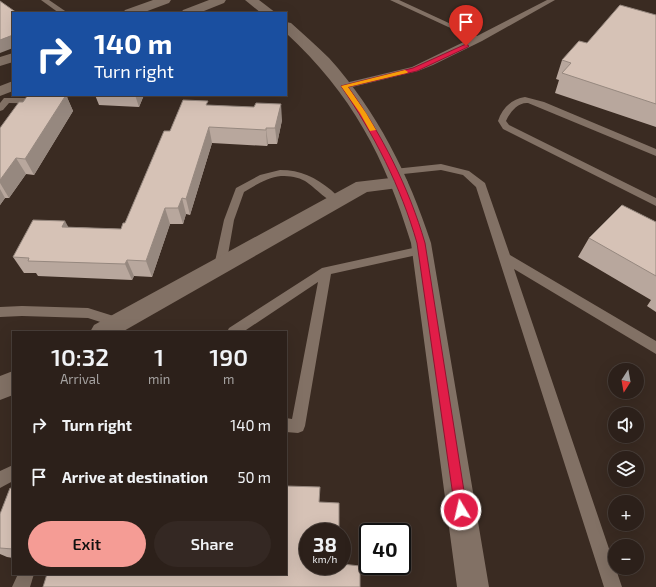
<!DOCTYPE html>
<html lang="en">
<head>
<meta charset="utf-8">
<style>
  body { margin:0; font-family:"Exo 2",sans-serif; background:#342823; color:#f1f3f6; height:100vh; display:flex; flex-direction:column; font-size:15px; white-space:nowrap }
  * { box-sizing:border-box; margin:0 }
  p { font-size:13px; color:#a6a3a2 }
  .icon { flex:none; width:22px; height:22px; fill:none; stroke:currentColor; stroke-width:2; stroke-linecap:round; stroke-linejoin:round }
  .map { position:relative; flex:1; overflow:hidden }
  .drawer { position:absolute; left:12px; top:331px; width:275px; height:244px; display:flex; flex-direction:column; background:#2c201a; border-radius:0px; box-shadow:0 4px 16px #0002,0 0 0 1px #483e39 }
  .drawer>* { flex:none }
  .hud { position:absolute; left:12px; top:12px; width:275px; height:84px; border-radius:0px; box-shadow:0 4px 16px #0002,0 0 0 1px #483e39; background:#1a4fa0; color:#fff; overflow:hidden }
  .needle { width:26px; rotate:191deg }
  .buttons { position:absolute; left:608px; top:363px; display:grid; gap:8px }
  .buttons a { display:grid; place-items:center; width:36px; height:36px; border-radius:50%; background:#2c201a; box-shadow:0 4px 16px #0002,0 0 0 1px #483e39; font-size:20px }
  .speed { position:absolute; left:299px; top:523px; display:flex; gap:8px; font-size:20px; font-weight:700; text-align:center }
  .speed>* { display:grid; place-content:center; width:52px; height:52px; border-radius:50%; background:#2c201a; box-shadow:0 4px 16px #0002,0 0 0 1px #483e39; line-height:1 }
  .speed small { font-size:10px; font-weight:400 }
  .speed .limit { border:2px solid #111; border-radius:6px; background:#fff; color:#111 }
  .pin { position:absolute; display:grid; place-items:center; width:34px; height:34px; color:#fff; margin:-41px -17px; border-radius:50% 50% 50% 0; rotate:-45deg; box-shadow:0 0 4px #0007 }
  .pin .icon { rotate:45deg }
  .me { position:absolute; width:44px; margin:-22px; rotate:351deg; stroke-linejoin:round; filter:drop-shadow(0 0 3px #0008) }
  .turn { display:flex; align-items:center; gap:14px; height:84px; padding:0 16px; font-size:18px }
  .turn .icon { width:52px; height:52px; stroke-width:2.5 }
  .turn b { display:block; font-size:28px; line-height:34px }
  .eta { display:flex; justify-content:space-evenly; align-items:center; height:68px; text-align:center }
  .eta b { font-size:24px; font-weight:600; line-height:28px }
  .button { display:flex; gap:8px; margin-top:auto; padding:8px 16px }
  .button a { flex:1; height:46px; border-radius:24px; background:#f59c95; color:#111; font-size:16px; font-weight:600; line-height:46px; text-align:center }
  .button a+a { background:#342823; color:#f1f3f6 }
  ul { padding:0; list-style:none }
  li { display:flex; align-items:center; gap:12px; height:52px; padding:0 16px }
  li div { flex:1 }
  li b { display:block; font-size:15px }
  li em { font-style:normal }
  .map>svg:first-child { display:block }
</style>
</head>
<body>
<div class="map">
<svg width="656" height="587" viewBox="0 0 656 587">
  <rect width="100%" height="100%" fill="#3a2b22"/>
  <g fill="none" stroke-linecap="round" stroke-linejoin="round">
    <g fill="#827165" fill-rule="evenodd">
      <polygon points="41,0 49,0 68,13 59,13"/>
      <polygon points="390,0 399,0 477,36 547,0 555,0 482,41 433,65 418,71 344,89 341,88 340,86 341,84 412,67 472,38"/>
      <polygon points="61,95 69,95 64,103 61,104 9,103 3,110 0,111 0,103 4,98 58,98"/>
      <path d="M525,97L544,102L656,149V156L528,103C518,102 510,112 506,121L509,125L656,198V206L503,129L498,121C502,108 512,99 525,97Z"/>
      <polygon points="441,164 469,171 485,183 510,255 656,341 656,354 514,269 622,587 604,587 476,187 463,175 441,170 394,175 389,172 394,169"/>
      <path d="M280,170C301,170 315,177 331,190C335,194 339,197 342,201L341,204C331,206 315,187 305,181C298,177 290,176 281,176C268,177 256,185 244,192L234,220L226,266L224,269L220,270L216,269L214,266L224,220L236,188L260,175Z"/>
      <polygon points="422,246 426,247 428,250 426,253 331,274 305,426 303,431 298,433 286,432 286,418 292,419 318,282 243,332 227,332 229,328 322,268"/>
      <polygon points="22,306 88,308 123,319 125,323 123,327 119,328 88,318 22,316 0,317 0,307"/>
      <polygon points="13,465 13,481 0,488 0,471"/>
      <polygon points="18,574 34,574 30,587 12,587"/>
    </g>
    <g fill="#827165" fill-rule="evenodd">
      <polygon points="153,0 171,0 169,3 142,13 123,13 125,10"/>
      <polygon points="209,0 226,0 224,3 199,13 181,13 183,10"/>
      <polygon points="13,53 13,62 0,66 0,57"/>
      <polygon points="13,81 13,91 0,96 0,86"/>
      <polygon points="399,177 406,179 408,183 406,187 367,192 122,332 90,332 94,325 356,182"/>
      <polygon points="13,371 13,395 0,400 0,376"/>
    </g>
    <g fill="#827165" fill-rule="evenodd">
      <polygon points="245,0 259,0 276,13 261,13"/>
      <path d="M286,22L291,23C304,35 317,46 329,58C377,111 409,175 431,243L489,587H457L411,243C385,157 352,94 286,33Z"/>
    </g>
  </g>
  <g fill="#b8a79d">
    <polygon points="656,15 656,127 555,93 559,80 556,79 562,60"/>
    <polygon points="66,95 73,111 34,175 26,174 9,198 5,198 0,205 0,128"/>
    <polygon points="95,95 144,95 139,107 99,105"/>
    <polygon points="209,105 282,120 277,144 268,144 267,146 212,143 190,215 186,214 183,224 170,224 152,277 134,276 132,280 38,276 36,273 24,273 13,257 68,227 121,229 125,223 170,131"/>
    <polygon points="656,222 656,312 647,306 651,300 578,257 589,238"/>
    <polygon points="13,489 13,558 7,557 0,554 0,514"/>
  </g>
  <g fill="#96887f">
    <polygon points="13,35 13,48 0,53 0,40"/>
    <polygon points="66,95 73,111 34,175 25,159"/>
    <polygon points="135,95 144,95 139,107"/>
    <polygon points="281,104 282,120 277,144 275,128"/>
    <polygon points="209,127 212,143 190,215 186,199"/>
    <polygon points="266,128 268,144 267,146 266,130"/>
    <polygon points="16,158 26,174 9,198 0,183 0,180"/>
    <polygon points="0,189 5,198 0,205"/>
    <polygon points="182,198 186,214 183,224 178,208"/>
    <polygon points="165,208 170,224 152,277 146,261"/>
    <polygon points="65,221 74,237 62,227"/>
    <polygon points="127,260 134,276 132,280 125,264"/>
  </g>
  <g fill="#d6c2b6" stroke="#96887f">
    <polygon points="0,1 17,13 13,13 13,35 0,40"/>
    <polygon points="620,5 656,15 656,104 562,73 571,63 562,60 579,41 587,43"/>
    <polygon points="28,95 66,95 25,159 16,158 0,180 0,128 19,102 23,102"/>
    <polygon points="183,100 208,101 206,105 254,107 256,103 281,104 275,128 266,128 266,130 209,127 186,199 182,198 178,208 165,208 146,261 127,260 125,264 28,261 29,258 13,257 33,220 65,221 62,227 121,229 123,223 125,223 164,131 170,131"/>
    <polygon points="622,205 656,222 656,276 589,238"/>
    <polygon points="286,486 320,487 319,502 339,503 339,532 308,532 308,566 342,566 342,564 360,566 360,587 43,587 47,574 286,574"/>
    <polygon points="10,488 13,489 13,549 0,548 0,514"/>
  </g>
  <path fill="#e11d48" stroke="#92132f" d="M466,44L469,46L468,47L417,71L348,87C382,134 409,188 425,243L467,510L465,515L461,516L457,515L455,510L417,243C401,187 374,134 341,86L413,68Z"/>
  <polygon fill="#f59e0b" points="405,70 408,72 407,73 348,87 366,113 376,130 370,131 360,113 341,86"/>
</svg>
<div class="buttons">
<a><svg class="needle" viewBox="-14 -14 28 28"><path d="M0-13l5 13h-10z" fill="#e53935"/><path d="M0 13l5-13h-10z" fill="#a6a3a2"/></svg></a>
<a><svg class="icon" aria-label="sound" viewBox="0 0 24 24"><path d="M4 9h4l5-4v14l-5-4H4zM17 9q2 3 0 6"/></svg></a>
<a><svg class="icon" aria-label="layers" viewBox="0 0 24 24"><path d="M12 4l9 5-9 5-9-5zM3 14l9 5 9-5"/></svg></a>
<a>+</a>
<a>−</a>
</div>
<div class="speed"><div>38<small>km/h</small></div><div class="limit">40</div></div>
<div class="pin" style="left:466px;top:46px;background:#d93025"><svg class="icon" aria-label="arrive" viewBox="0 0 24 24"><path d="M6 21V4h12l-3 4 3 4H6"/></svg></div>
<svg class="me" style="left:461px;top:510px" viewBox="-20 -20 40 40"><circle r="17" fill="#e11d48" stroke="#fff" stroke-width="3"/><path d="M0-11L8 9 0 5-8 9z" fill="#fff"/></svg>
<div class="hud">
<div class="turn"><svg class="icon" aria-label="right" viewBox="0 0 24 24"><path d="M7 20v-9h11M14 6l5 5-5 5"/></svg><div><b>140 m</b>Turn right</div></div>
</div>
<section class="drawer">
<div class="eta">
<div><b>10:32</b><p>Arrival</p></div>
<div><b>1</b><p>min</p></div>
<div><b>190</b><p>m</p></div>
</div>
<ul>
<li><svg class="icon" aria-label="right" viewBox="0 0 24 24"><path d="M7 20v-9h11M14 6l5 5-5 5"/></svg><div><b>Turn right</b></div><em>140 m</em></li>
<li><svg class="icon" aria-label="arrive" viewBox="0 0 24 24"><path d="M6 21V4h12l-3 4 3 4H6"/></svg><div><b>Arrive at destination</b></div><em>50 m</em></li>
</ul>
<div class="button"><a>Exit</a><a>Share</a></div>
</section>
</div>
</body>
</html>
